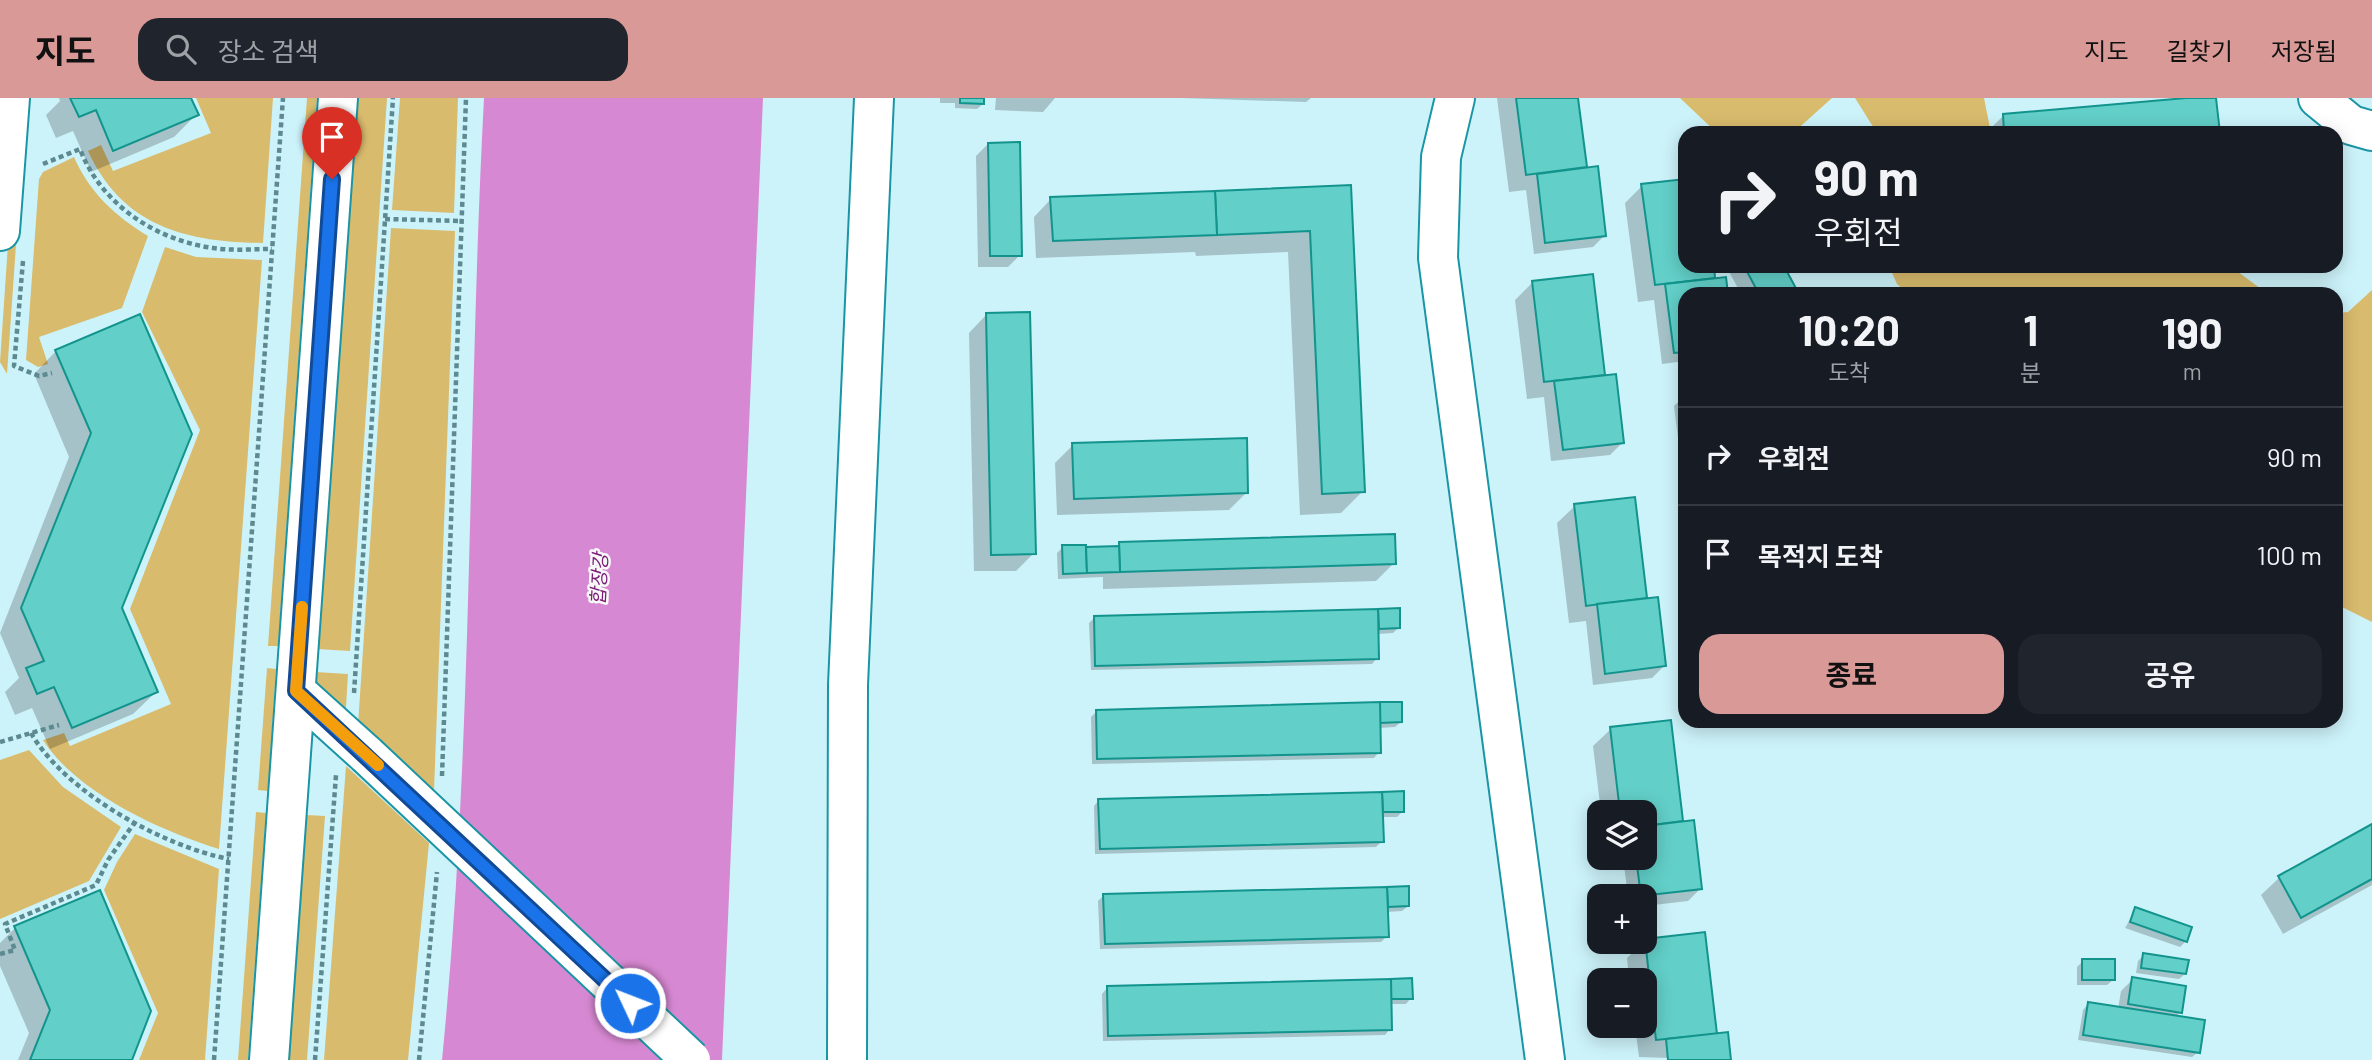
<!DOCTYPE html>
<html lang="ko">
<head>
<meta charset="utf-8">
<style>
  body { margin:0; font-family:Barlow,"Noto Sans KR",sans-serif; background:#20242c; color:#f1f3f6; height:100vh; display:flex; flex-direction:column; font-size:26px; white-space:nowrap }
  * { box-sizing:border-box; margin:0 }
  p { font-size:23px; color:#9ea1a6 }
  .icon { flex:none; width:38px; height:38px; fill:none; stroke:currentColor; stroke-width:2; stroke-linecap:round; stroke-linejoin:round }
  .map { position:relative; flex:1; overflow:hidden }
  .side { position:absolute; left:1678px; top:189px; width:665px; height:441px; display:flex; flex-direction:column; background:#171b24; border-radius:21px; box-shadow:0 4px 18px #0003 }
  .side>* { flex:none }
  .guide { position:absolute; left:1678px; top:28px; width:665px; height:147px; border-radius:21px; box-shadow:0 4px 18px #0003; background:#171b24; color:#f1f3f6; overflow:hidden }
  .controls { position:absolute; left:1587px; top:702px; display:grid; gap:14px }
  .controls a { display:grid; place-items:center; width:70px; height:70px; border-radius:14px; background:#171b24; box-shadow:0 4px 18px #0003; font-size:35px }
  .pin { position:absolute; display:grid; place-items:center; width:60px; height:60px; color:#fff; margin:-72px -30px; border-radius:50% 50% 50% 0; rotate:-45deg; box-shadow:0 0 7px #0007 }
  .pin .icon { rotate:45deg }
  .me { position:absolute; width:77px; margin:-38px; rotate:313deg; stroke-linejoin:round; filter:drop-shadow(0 0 5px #0008) }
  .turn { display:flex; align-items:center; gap:24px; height:147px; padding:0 21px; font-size:32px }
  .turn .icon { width:91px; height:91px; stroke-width:2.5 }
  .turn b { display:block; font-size:49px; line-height:60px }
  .eta { display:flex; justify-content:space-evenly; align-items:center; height:119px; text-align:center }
  .eta b { font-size:42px; font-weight:700; line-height:49px }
  .cta { display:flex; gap:14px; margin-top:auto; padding:14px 21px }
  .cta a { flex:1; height:80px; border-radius:21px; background:#d99a97; color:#111; font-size:28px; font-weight:700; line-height:80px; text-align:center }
  .cta a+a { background:#20242c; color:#f1f3f6 }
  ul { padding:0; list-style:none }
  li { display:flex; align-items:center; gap:21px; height:98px; padding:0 21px; border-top:2px solid #363941 }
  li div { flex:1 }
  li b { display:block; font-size:26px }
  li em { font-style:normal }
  header { display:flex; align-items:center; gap:42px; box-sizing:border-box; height:98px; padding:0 35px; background:#d99a97; color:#111 }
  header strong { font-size:33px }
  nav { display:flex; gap:38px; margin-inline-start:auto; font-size:24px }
  .search { width:490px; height:63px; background:#20242c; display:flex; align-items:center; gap:18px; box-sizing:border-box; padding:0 24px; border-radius:21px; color:#9ea1a6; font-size:26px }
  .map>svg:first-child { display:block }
</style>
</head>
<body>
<header>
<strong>지도</strong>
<div class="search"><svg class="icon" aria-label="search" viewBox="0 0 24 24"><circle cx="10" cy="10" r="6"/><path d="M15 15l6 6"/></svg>장소 검색</div>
<nav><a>지도</a><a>길찾기</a><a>저장됨</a></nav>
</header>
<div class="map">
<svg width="2372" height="962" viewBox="0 0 2372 962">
  <rect width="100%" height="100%" fill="#cdf3fa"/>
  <g fill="#d9bb6d">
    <path d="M196,0H273L263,145C186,144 123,129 88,53L101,47L113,73L211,35Z"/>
    <polygon points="307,0 317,0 278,548 268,548"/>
    <polygon points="357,0 387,0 350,553 317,551"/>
    <polygon points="400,0 458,0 454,115 392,112"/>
    <polygon points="1680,0 1832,0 1793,35 1717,35"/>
    <polygon points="1855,0 1984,0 1991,35 1877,35"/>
    <path d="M74,59C89,94 115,118 148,138L122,210L39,239L48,266L38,269L26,262L39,81L43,74Z"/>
    <polygon points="21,75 7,276 0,264 12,87"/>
    <polygon points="391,130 455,133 434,693 358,627"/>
    <path d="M165,149L196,159L262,162L219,751C161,733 77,695 43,642L64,635L70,648L171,606L130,511L200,332L142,214Z"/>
    <polygon points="1889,168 2230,168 2268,196 1908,196 1897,186"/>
    <polygon points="2372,192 2372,524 2336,506 2336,215 2348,214"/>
    <polygon points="267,570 276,571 268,693 258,692"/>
    <polygon points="315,574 348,576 345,625 318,591"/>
    <polygon points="29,652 63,689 121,729 89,783 0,821 0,662"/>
    <polygon points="346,668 429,745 408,962 324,962"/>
    <polygon points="256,714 266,715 248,962 238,962"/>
    <polygon points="306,717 325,718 307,962 288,962"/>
    <polygon points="135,736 219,771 205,962 139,962 158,915 104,792 117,764"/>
  </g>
  <path fill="#d788d2" d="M484,0H763L722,962H442C474,642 467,321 484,0Z"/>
  <g fill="#0003">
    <polygon points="59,0 189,0 196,17 174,39 91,74 73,33 56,40 46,17 60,3"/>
    <polygon points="940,0 983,0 983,6 977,11 955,10 955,5 940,5"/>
    <polygon points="996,0 1055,0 1043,14 995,12"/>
    <polygon points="1181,0 1311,0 1306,4"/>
    <polygon points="1497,0 1576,0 1585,69 1582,72 1605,137 1593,149 1534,156 1526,92 1509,94"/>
    <polygon points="2215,0 2218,35 1986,35 2003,18"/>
    <polygon points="988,46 1020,157 1008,169 978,169 976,58"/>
    <polygon points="1685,83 1685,168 1712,168 1713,179 1710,182 1727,196 1685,196 1685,263 1662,266 1654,202 1638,204 1625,105 1642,88"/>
    <polygon points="1349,88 1363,393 1341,415 1300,417 1288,154 1196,158 1195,154 1036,160 1034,119 1051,101"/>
    <polygon points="1726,168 1782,168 1797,196 1741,196"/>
    <polygon points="1591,178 1604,279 1622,345 1610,357 1551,363 1544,299 1527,301 1515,202 1533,184"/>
    <polygon points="986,217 1034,455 1016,473 974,473 969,235"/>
    <polygon points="139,218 120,510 156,594 133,616 50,651 32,610 15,617 5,594 19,580 0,535 69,359 34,276 56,253"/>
    <polygon points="1685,297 1685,395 1674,308"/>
    <polygon points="1073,347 1246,395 1229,412 1057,417 1055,365"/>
    <polygon points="1575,408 1645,500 1642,503 1664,568 1652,580 1593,587 1586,523 1569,525 1557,425"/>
    <polygon points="1120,446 1394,465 1376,483 1103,491 1103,479 1058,481 1057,455 1063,449 1115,450"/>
    <polygon points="1398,512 1398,530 1393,535 1377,536 1377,560 1372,566 1091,572 1089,525 1095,519"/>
    <polygon points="1097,613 1401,624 1395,629 1379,630 1379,654 1374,660 1092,666 1091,619"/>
    <polygon points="1611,631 1681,723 1678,726 1700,791 1688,803 1645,808 1645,798 1628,798 1623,760 1645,760 1645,714 1601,714 1593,648"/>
    <polygon points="1402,695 1403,713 1397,719 1381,719 1382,743 1376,749 1095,756 1094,708 1099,702"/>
    <polygon points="2372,728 2372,787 2283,836 2261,797 2279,780"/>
    <polygon points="1407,790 1408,808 1402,813 1386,814 1387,838 1381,844 1100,851 1098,803 1104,797"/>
    <polygon points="2136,811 2190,830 2185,844 2180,849 2125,830"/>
    <polygon points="15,830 130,962 18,962 29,935 0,868 0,845"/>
    <polygon points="1703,836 1715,937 1729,962 1639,959 1635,928 1645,928 1645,882 1629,882 1627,860 1645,843"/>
    <polygon points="2144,857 2185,876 2179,881 2136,875 2138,863"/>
    <polygon points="2083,863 2113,882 2107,887 2077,887 2077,869"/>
    <polygon points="2133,881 2180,914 2175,920 2198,954 2192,959 2078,942 2083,912 2088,906 2118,911 2121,893"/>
    <polygon points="1107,890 1411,900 1406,906 1390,906 1390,931 1385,937 1103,943 1102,896"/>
  </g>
  <g fill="#62cfc8" stroke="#12948d" stroke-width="2">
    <polygon points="70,0 191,0 199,17 113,53 96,12 79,19"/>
    <polygon points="960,0 984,0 984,6 960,5"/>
    <polygon points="1516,0 1578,0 1587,69 1526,77"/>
    <polygon points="2186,0 2216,0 2220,35 2004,35 2003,16"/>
    <polygon points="1020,44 1022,158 990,158 988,45"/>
    <polygon points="1598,68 1606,138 1545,145 1537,76"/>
    <polygon points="1685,81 1685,168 1714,168 1715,180 1655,187 1641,86"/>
    <polygon points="1351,87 1365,394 1322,396 1310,133 1217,137 1215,93"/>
    <polygon points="1215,93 1217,137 1053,143 1050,99"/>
    <polygon points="1744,168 1784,168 1799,196 1759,196"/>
    <polygon points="1593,176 1605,277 1544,284 1532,183"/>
    <polygon points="1726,179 1728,196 1685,196 1685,254 1674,255 1665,186"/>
    <polygon points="1030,214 1036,456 991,457 986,215"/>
    <polygon points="140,216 192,336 122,510 158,594 72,630 54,589 37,596 26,570 44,563 21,510 91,335 55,252"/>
    <polygon points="1616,276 1624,345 1563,352 1554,283"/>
    <polygon points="1247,340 1248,395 1074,401 1072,345"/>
    <polygon points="1635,399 1647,500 1586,508 1574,406"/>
    <polygon points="1395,436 1396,466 1120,474 1119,444"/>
    <polygon points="1062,447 1086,447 1087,475 1063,476"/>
    <polygon points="1119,448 1120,474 1087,475 1086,449"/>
    <polygon points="1658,499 1666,568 1605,576 1597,506"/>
    <polygon points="1400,510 1400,530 1379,531 1378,511"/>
    <polygon points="1378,511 1379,561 1095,568 1094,518"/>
    <polygon points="1380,604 1402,604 1402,624 1380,625"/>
    <polygon points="1380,604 1381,655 1097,661 1096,612"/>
    <polygon points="1671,622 1683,723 1645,728 1645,714 1620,714 1610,629"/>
    <polygon points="1404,693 1404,714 1383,714 1382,694"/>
    <polygon points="1382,694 1384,744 1100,751 1098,701"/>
    <polygon points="1694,722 1702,791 1641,798 1636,760 1645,760 1645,728"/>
    <polygon points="2372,726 2372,781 2301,820 2278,778"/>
    <polygon points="1409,788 1409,808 1388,809 1387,789"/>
    <polygon points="1387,789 1389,839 1105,846 1103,796"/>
    <polygon points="100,792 151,913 132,962 30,962 50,912 14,828"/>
    <polygon points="2135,809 2192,829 2187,844 2130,824"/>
    <polygon points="1705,834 1717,936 1656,942 1645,841"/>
    <polygon points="2143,855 2189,862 2186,876 2141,870"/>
    <rect x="2082" y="861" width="33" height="21"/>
    <polygon points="2132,879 2186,888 2182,915 2128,906"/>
    <polygon points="1412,880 1413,901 1391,901 1391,881"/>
    <polygon points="1391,881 1392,932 1108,938 1107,888"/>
    <polygon points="2088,904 2205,922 2200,955 2083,937"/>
    <polygon points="1728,934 1731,962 1668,962 1666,941"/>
  </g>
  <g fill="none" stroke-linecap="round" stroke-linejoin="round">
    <g stroke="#1a95a5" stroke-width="42">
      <g id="street">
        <polyline points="2318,0 2351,27 2372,33"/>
        <polyline points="0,133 10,0"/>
        <polyline points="847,962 848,587 874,0"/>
      </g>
    </g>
    <g stroke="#1a95a5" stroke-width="42">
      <g id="secondary">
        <polyline points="1455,0 1441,59 1438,160 1545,962"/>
        <polyline points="296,593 367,657"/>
        <polyline points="269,962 338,0"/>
      </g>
    </g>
    <g stroke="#5d8a91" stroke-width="4.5" stroke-dasharray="5 3.5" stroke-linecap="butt">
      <path d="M43,66L80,51C101,106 155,142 213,150C232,153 253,151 272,151"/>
      <polyline points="385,121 462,123"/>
      <polyline points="23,163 14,268 39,278 52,275"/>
      <polyline points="354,595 393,0"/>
      <path d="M31,635C65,694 162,748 229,761"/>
      <polyline points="0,644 59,627"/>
      <polyline points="442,678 466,0"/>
      <polyline points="0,856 15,852 5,826 96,787 108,762 135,724"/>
      <polyline points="214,962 283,0"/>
      <polyline points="315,962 336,677"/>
      <polyline points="419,962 437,774"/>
    </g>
    <use href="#street" stroke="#fff" stroke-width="38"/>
    <use href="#secondary" stroke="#fff" stroke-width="38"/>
    <g stroke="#1a95a5" stroke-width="42" stroke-linecap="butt">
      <polyline id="secondary-bridge" points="367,657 691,962"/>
    </g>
    <use href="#secondary-bridge" stroke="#fff" stroke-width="38"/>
  </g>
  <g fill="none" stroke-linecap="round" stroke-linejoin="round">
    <g stroke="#114b97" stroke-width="18">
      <polyline id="route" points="332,81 296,593 630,905"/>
    </g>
    <use href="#route" stroke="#1a73e8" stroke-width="12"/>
    <polyline stroke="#f59e0b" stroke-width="12" points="302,509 296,593 378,667"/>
  </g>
  <g text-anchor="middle" stroke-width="5" stroke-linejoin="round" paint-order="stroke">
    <g font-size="19" font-style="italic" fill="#791b77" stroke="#f8f8f8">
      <text transform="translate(599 481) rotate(-87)" y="7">합장강</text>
    </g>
  </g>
</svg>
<div class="controls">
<a><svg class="icon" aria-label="layers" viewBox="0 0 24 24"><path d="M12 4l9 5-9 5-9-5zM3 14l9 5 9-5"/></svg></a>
<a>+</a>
<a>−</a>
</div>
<div class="pin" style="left:332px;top:81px;background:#d93025"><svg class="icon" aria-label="arrive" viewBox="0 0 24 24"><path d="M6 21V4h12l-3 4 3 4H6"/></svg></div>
<svg class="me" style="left:630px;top:905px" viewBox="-20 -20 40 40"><circle r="17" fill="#1a73e8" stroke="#fff" stroke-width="3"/><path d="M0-11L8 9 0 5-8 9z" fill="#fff"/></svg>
<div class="guide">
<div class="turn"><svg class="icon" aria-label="right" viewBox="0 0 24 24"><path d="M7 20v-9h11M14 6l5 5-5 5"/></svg><div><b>90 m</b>우회전</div></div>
</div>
<section class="side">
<div class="eta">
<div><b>10:20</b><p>도착</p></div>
<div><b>1</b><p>분</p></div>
<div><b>190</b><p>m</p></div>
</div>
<ul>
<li><svg class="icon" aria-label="right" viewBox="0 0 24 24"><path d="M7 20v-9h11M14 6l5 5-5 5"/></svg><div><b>우회전</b></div><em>90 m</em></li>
<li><svg class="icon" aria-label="arrive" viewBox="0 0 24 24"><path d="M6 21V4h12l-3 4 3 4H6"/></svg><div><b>목적지 도착</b></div><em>100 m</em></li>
</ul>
<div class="cta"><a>종료</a><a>공유</a></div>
</section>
</div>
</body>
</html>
